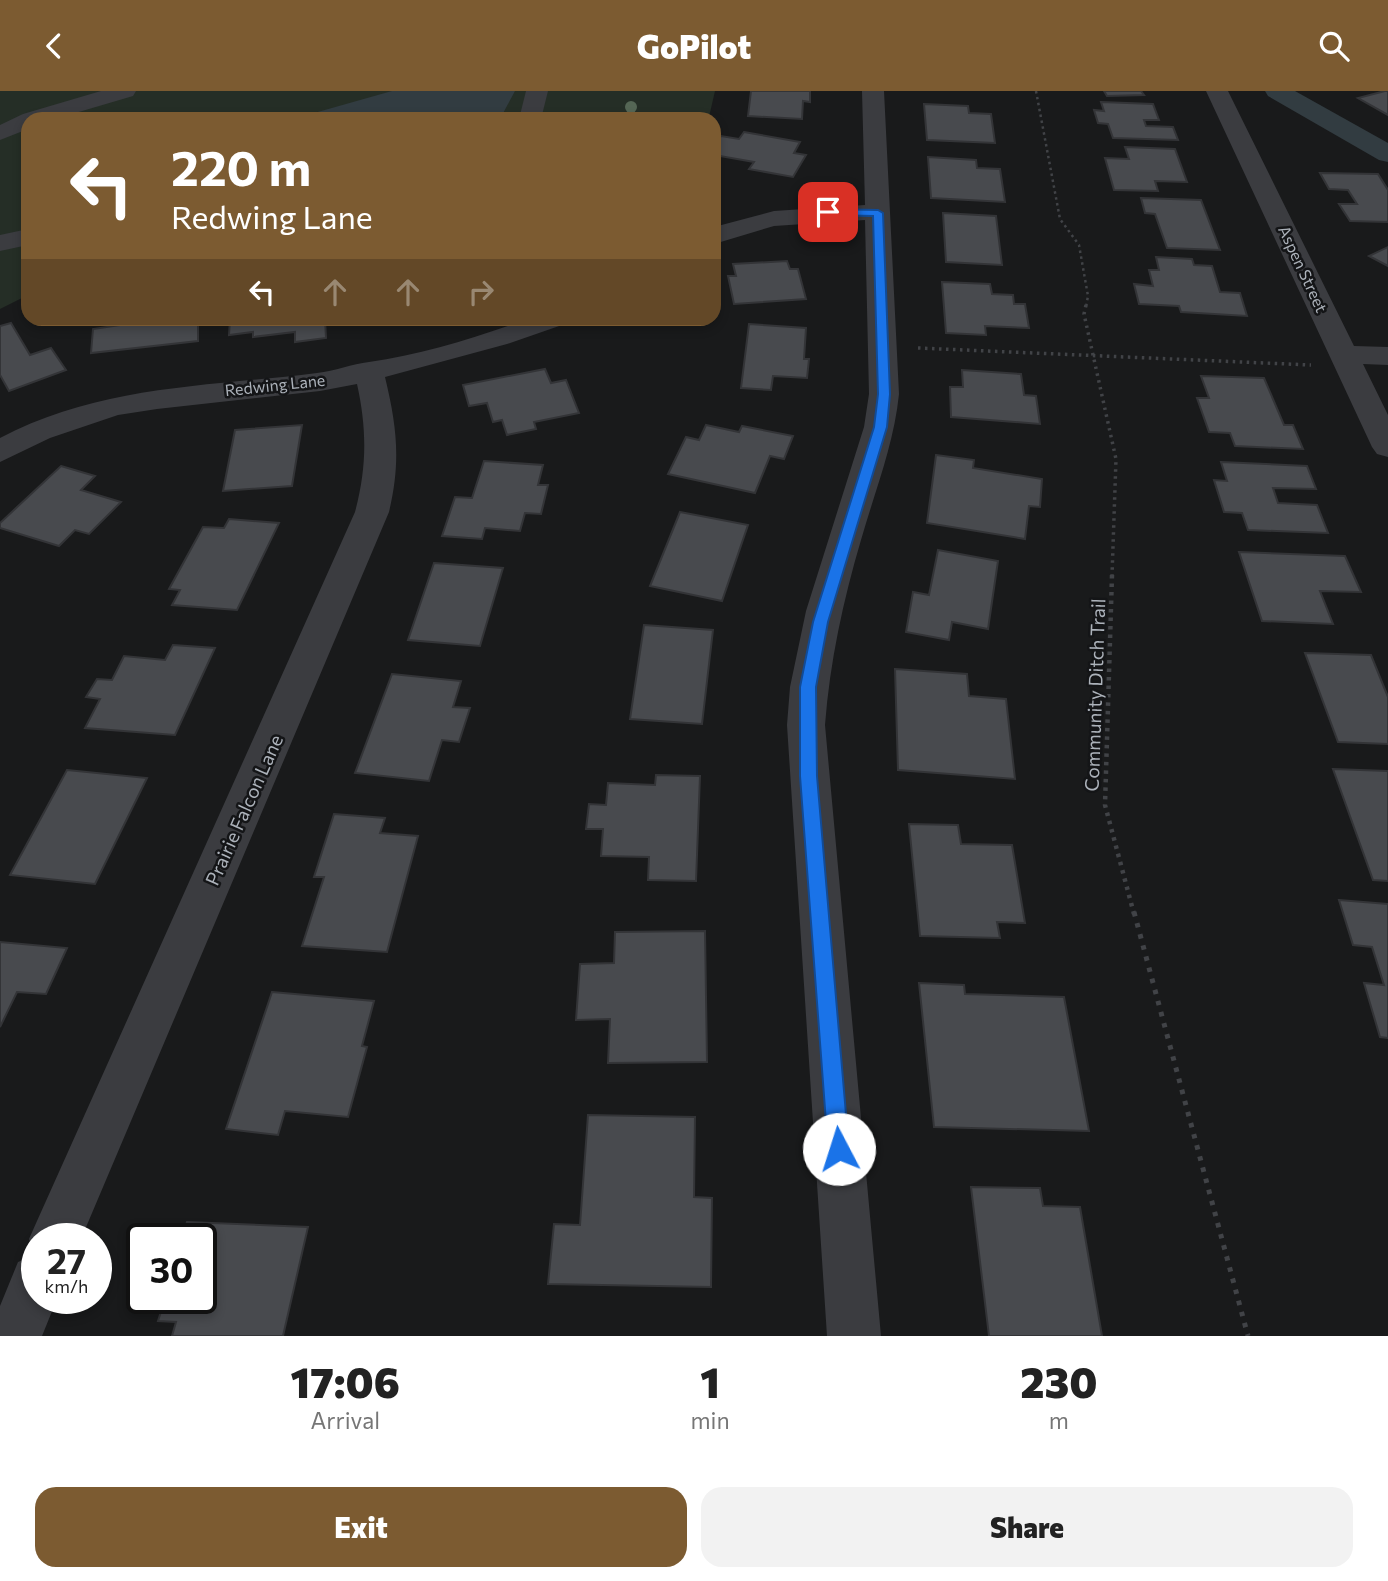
<!DOCTYPE html>
<html lang="en">
<head>
<meta charset="utf-8">
<style>
  body { margin:0; font-family:Commissioner,sans-serif; background:#f2f2f2; color:#222; height:100vh; display:flex; flex-direction:column; font-size:26px; white-space:nowrap }
  * { box-sizing:border-box; margin:0 }
  p { font-size:23px; color:#767676 }
  .icon { flex:none; width:38px; height:38px; fill:none; stroke:currentColor; stroke-width:2; stroke-linecap:round; stroke-linejoin:round }
  .map { position:relative; height:1245px; overflow:hidden }
  .details { display:flex; flex-direction:column; background:#fff; flex:1 }
  .details>* { flex:none }
  .top-card { position:absolute; left:21px; top:21px; width:700px; height:214px; border-radius:21px; box-shadow:0 4px 10px #0003; background:#7c5b31; color:#fff; overflow:hidden }
  .speed { position:absolute; left:21px; top:1132px; display:flex; gap:14px; font-size:35px; font-weight:700; text-align:center }
  .speed>* { display:grid; place-content:center; width:91px; height:91px; border-radius:50%; background:#fff; box-shadow:0 4px 10px #0003; line-height:1 }
  .speed small { font-size:18px; font-weight:400 }
  .speed .limit { border:4px solid #111; border-radius:10px; background:#fff; color:#111 }
  .pin { position:absolute; display:grid; place-items:center; width:60px; height:60px; color:#fff; margin:-30px; border-radius:14px; box-shadow:0 4px 10px #0006 }
  .me { position:absolute; width:77px; margin:-38px; rotate:355deg; stroke-linejoin:round; filter:drop-shadow(0 0 5px #0008) }
  .turn { display:flex; align-items:center; gap:24px; height:147px; padding:0 35px; font-size:32px }
  .turn .icon { width:91px; height:91px; stroke-width:2.5 }
  .turn b { display:block; font-size:49px; line-height:60px }
  .lanes { display:flex; align-items:center; height:66px; padding:0 35px; background:#0003; justify-content:center; gap:35px; direction:ltr }
  .lanes .off { opacity:.35 }
  .eta { display:flex; justify-content:space-evenly; align-items:center; height:119px; text-align:center }
  .eta b { font-size:42px; font-weight:800; line-height:49px }
  .action { display:flex; gap:14px; margin-top:auto; padding:14px 35px }
  .action a { flex:1; height:80px; border-radius:21px; background:#7c5b31; color:#fff; font-size:28px; font-weight:800; line-height:80px; text-align:center }
  .action a+a { background:#f2f2f2; color:#222 }
  header { display:flex; justify-content:space-between; align-items:center; height:91px; padding:0 35px; background:#7c5b31; color:#fff; font-size:32px; font-weight:800 }
  .map>svg:first-child { display:block }
</style>
</head>
<body>
<header><svg class="icon" aria-label="back" viewBox="0 0 24 24"><path d="M15 5l-7 7 7 7"/></svg>GoPilot<svg class="icon" aria-label="search" viewBox="0 0 24 24"><circle cx="10" cy="10" r="6"/><path d="M15 15l6 6"/></svg></header>
<div class="map">
<svg width="1388" height="1245" viewBox="0 0 1388 1245">
  <rect width="100%" height="100%" fill="#191a1b"/>
  <polygon fill="#252e26" points="0,0 715,0 709,26 704,28 28,28 28,204 0,218"/>
  <polygon fill="#323c41" points="392,0 515,0 500,28 293,28"/>
  <g fill="none" stroke-linecap="round" stroke-linejoin="round">
    <polygon fill="#323c41" fill-rule="evenodd" points="1265,0 1295,0 1388,52 1388,71 1379,69 1268,5"/>
  </g>
  <g fill="#484a4e" stroke="#333437" stroke-width="2">
    <polygon points="751,0 810,0 810,11 803,10 802,28 748,25"/>
    <polygon points="1104,0 1141,0 1144,4 1107,5"/>
    <polygon points="1388,0 1388,24 1358,7 1385,0"/>
    <polygon points="1101,11 1153,13 1159,29 1144,29 1146,35 1173,36 1178,49 1113,47 1108,33 1098,32 1094,19 1104,20"/>
    <polygon points="924,13 968,15 969,22 991,23 995,52 927,49"/>
    <polygon points="744,41 800,51 794,62 806,64 793,86 749,78 754,71 714,64 714,55 721,45 739,48"/>
    <polygon points="1125,56 1175,58 1187,91 1155,90 1158,100 1114,99 1105,67 1129,68"/>
    <polygon points="928,66 976,69 977,77 1000,78 1005,111 931,107"/>
    <polygon points="1320,82 1378,83 1388,99 1388,131 1350,130 1339,113 1357,113 1348,99 1329,98"/>
    <polygon points="1141,107 1201,109 1220,159 1167,157 1155,123 1145,122"/>
    <polygon points="943,122 996,125 1002,174 946,171"/>
    <polygon points="1388,156 1388,175 1369,165"/>
    <polygon points="1156,166 1192,168 1194,174 1212,175 1220,201 1240,202 1247,225 1181,221 1179,215 1139,213 1134,193 1153,195 1149,179 1159,179"/>
    <polygon points="787,170 790,178 798,178 806,208 734,213 728,185 736,185 733,173"/>
    <polygon points="942,191 990,193 992,203 1013,204 1014,213 1025,213 1029,237 985,235 986,244 946,242"/>
    <polygon points="127,228 198,228 198,250 91,262 93,238 126,233"/>
    <polygon points="230,228 325,228 326,247 295,251 295,241 253,246 253,241 229,244"/>
    <polygon points="11,232 30,264 51,257 66,279 9,300 0,284 0,235"/>
    <polygon points="749,233 806,237 804,268 809,268 807,287 773,285 771,299 741,297"/>
    <polygon points="545,278 551,292 566,289 579,322 534,331 536,338 507,344 502,329 493,331 487,312 469,315 463,294"/>
    <polygon points="962,279 1021,283 1024,304 1036,305 1040,333 951,326 950,296 963,296"/>
    <polygon points="1201,285 1264,287 1284,334 1293,334 1303,358 1235,355 1230,342 1209,341 1197,307 1209,307"/>
    <polygon points="302,334 292,395 223,400 235,339"/>
    <polygon points="706,334 739,341 742,335 793,345 784,368 770,365 755,402 668,383 686,346 699,349"/>
    <polygon points="936,364 974,369 973,377 1042,388 1040,416 1029,415 1025,448 927,432"/>
    <polygon points="484,370 543,374 538,394 548,394 541,423 525,422 520,440 485,437 482,448 442,445 455,406 472,407"/>
    <polygon points="1221,371 1307,375 1316,398 1273,397 1278,412 1317,414 1328,442 1248,439 1242,422 1224,421 1214,389 1227,390"/>
    <polygon points="61,375 95,385 81,399 121,411 89,443 75,439 59,455 0,437 0,432"/>
    <polygon points="680,421 748,434 722,510 650,495"/>
    <polygon points="229,428 279,432 237,519 172,514 180,499 169,498 203,436 224,437"/>
    <polygon points="938,459 998,470 988,538 952,531 949,549 906,541 913,501 929,504"/>
    <polygon points="1239,461 1345,465 1361,501 1320,500 1333,533 1262,530"/>
    <polygon points="434,472 503,477 480,555 408,549"/>
    <polygon points="644,534 713,539 702,633 630,628"/>
    <polygon points="173,554 215,557 175,644 85,637 100,608 86,606 97,588 112,589 124,565 165,569"/>
    <polygon points="1305,562 1371,564 1388,606 1388,653 1338,651"/>
    <polygon points="895,578 967,583 969,605 1006,608 1015,688 898,679"/>
    <polygon points="392,583 461,590 453,616 470,617 459,651 442,649 429,690 355,682"/>
    <polygon points="1333,678 1388,680 1388,790 1373,789"/>
    <polygon points="67,679 147,687 95,793 10,784"/>
    <polygon points="656,684 700,685 696,790 648,789 649,766 601,765 603,738 586,738 589,713 606,714 608,692 655,694"/>
    <polygon points="334,723 385,727 380,742 418,745 387,861 302,855 324,786 314,786"/>
    <polygon points="909,733 958,734 961,753 1012,754 1025,832 997,831 1000,847 920,845"/>
    <polygon points="1339,809 1388,813 1388,947 1380,946 1364,892 1384,894 1372,856 1353,854"/>
    <polygon points="705,840 707,971 608,972 610,928 576,929 580,873 614,872 615,841"/>
    <polygon points="0,851 67,857 46,903 17,901 0,936"/>
    <polygon points="919,892 964,894 965,903 1064,906 1089,1040 934,1036"/>
    <polygon points="272,901 374,910 362,955 367,956 348,1026 285,1020 278,1044 226,1038"/>
    <polygon points="588,1024 695,1026 694,1106 712,1107 711,1196 548,1193 554,1133 580,1134"/>
    <polygon points="971,1096 1040,1097 1043,1115 1080,1116 1102,1245 989,1245"/>
    <polygon points="187,1131 308,1136 283,1245 172,1245 176,1231 158,1230 165,1208 201,1208 201,1148 182,1148"/>
  </g>
  <g fill="none" stroke-linecap="round" stroke-linejoin="round">
    <polyline stroke="#414347" stroke-width="2.5" stroke-dasharray="2.5 3.5" stroke-linecap="butt" points="1036,0 1060,128 1079,154 1088,205 1086,216"/>
    <g stroke="#414347" stroke-width="3.5" stroke-dasharray="2.5 4.5" stroke-linecap="butt">
      <polyline points="1086,214 1084,223 1116,368 1112,485"/>
      <polyline points="918,257 1311,274"/>
    </g>
    <polyline stroke="#414347" stroke-width="4.5" stroke-dasharray="3.5 5" stroke-linecap="butt" points="1112,484 1105,714 1134,823"/>
    <polyline stroke="#414347" stroke-width="5" stroke-dasharray="4.5 7" stroke-linecap="butt" points="1134,821 1248,1245"/>
    <g fill="#3b3c40" fill-rule="evenodd">
      <polygon points="101,0 136,0 133,5 55,28 28,28 28,38 0,49 0,34 23,23"/>
      <polygon points="526,0 548,0 541,28 519,28"/>
      <path d="M862,0H884L899,303C894,353 875,400 861,449C843,510 830,570 825,634L881,1245H827L787,634L790,596L806,520L864,336L869,303L865,129L774,135L714,153V136L774,120L865,114Z"/>
      <polygon points="1206,0 1228,0 1354,255 1388,256 1388,274 1363,273 1388,324 1388,366 1377,363 1372,356"/>
      <polygon points="28,138 28,154 0,160 0,144"/>
      <path d="M528,228H566L562,234L507,253L385,286C397,336 401,371 389,421L81,1148H37V1208H57L42,1245H0V1215L18,1171L35,1164L29,1148L37,1130L355,421C367,376 367,338 357,293L320,300L157,318L118,324L50,347L0,371V347C102,294 206,296 317,282C335,280 352,273 369,271C421,264 478,246 528,228Z"/>
    </g>
  </g>
  <circle fill="#565" cx="631" cy="16" r="6"/>
  <polygon fill="#1a73e8" stroke="#114b97" stroke-width="2" points="828,118 878,119 883,122 890,303 887,336 828,531 816,596 817,685 849,1058 846,1066 839,1069 831,1066 828,1058 800,685 800,596 813,531 874,336 878,303 873,125 824,124 824,119"/>
  <g text-anchor="middle" stroke-width="5" stroke-linejoin="round" paint-order="stroke">
    <g font-size="16" fill="#acb2ba" stroke="#141517">
      <text transform="translate(1303 178) rotate(65)" y="6">Aspen Street</text>
      <text transform="translate(275 294) rotate(-6)" y="6">Redwing Lane</text>
    </g>
    <g font-size="19" fill="#acb2ba" stroke="#141517">
      <text transform="translate(1095 604) rotate(-88)" y="7">Community Ditch Trail</text>
      <text transform="translate(244 719) rotate(-66)" y="7">Prairie Falcon Lane</text>
    </g>
  </g>
</svg>
<div class="speed"><div>27<small>km/h</small></div><div class="limit">30</div></div>
<div class="pin" style="left:828px;top:121px;background:#d93025"><svg class="icon" aria-label="arrive" viewBox="0 0 24 24"><path d="M6 21V4h12l-3 4 3 4H6"/></svg></div>
<svg class="me" style="left:839px;top:1058px" viewBox="-20 -20 40 40"><circle r="19" fill="#fff"/><path d="M0-13L10 11 0 6-10 11z" fill="#1a73e8"/></svg>
<div class="top-card">
<div class="turn"><svg class="icon" aria-label="left" viewBox="0 0 24 24"><path d="M17 20v-9H6M10 6l-5 5 5 5"/></svg><div><b>220 m</b>Redwing Lane</div></div>
<div class="lanes"><svg class="icon" aria-label="left" viewBox="0 0 24 24"><path d="M17 20v-9H6M10 6l-5 5 5 5"/></svg><svg class="icon off" aria-label="ahead" viewBox="0 0 24 24"><path d="M12 20V5M6 11l6-6 6 6"/></svg><svg class="icon off" aria-label="ahead" viewBox="0 0 24 24"><path d="M12 20V5M6 11l6-6 6 6"/></svg><svg class="icon off" aria-label="right" viewBox="0 0 24 24"><path d="M7 20v-9h11M14 6l5 5-5 5"/></svg></div>
</div>
</div>
<section class="details">
<div class="eta">
<div><b>17:06</b><p>Arrival</p></div>
<div><b>1</b><p>min</p></div>
<div><b>230</b><p>m</p></div>
</div>
<div class="action"><a>Exit</a><a>Share</a></div>
</section>
</body>
</html>
